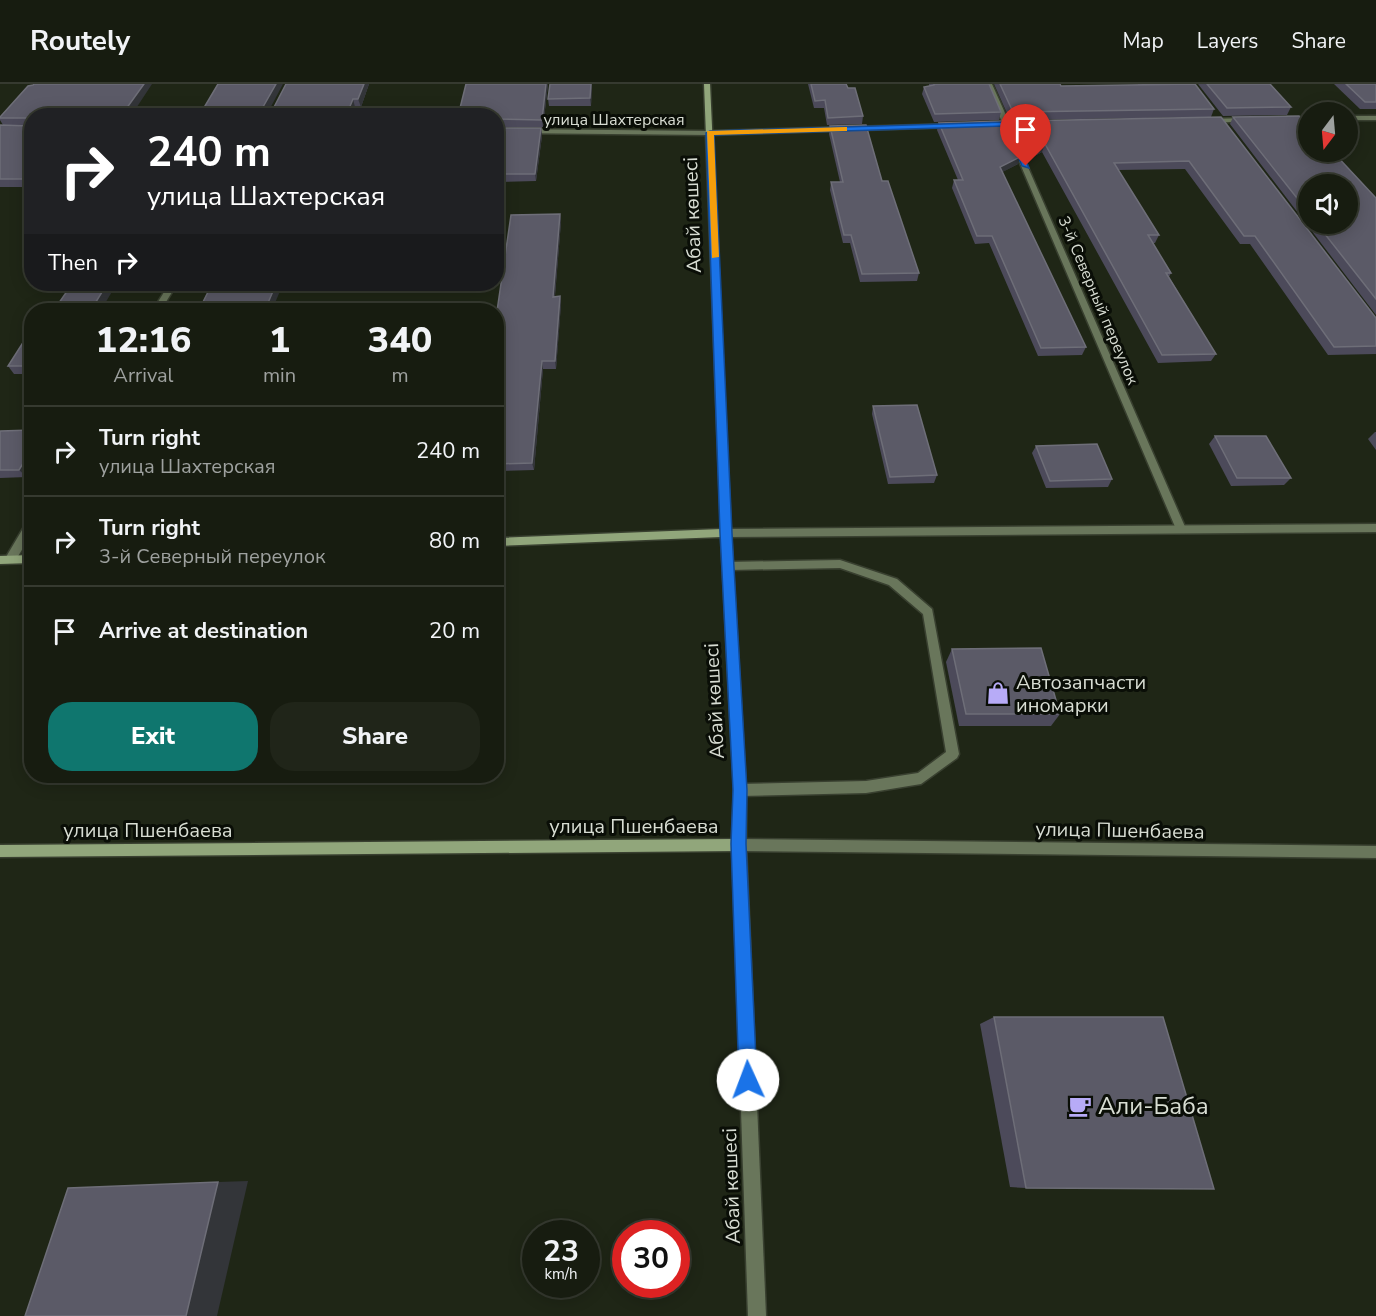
<!DOCTYPE html>
<html lang="en">
<head>
<meta charset="utf-8">
<style>
  body { margin:0; font-family:"Nunito Sans",sans-serif; background:#202519; color:#f1f3f6; height:100vh; display:flex; flex-direction:column; font-size:22px; white-space:nowrap }
  * { box-sizing:border-box; margin:0 }
  p { font-size:20px; color:#9ea19f }
  .icon { flex:none; width:33px; height:33px; fill:none; stroke:currentColor; stroke-width:2; stroke-linecap:round; stroke-linejoin:round }
  .map { position:relative; flex:1; overflow:hidden }
  .side { position:absolute; left:24px; top:219px; width:480px; height:480px; display:flex; flex-direction:column; background:#171c10; border-radius:24px; box-shadow:0 3px 15px #0003,0 0 0 2px #363a30 }
  .side>* { flex:none }
  .hud { position:absolute; left:24px; top:24px; width:480px; height:183px; border-radius:24px; box-shadow:0 3px 15px #0003,0 0 0 2px #363a30; background:#202124; color:#fff; overflow:hidden }
  .needle { width:39px; rotate:196deg }
  .fabs { position:absolute; left:1298px; top:18px; display:grid; gap:12px }
  .fabs a { display:grid; place-items:center; width:60px; height:60px; border-radius:50%; background:#171c10; box-shadow:0 3px 15px #0003,0 0 0 2px #363a30; font-size:30px }
  .speed { position:absolute; left:522px; top:1136px; display:flex; gap:12px; font-size:30px; font-weight:700; text-align:center }
  .speed>* { display:grid; place-content:center; width:78px; height:78px; border-radius:50%; background:#171c10; box-shadow:0 3px 15px #0003,0 0 0 2px #363a30; line-height:1 }
  .speed small { font-size:15px; font-weight:400 }
  .speed .limit { border:9px solid #d22; background:#fff; color:#111 }
  .pin { position:absolute; display:grid; place-items:center; width:51px; height:51px; color:#fff; margin:-62px -26px; border-radius:50% 50% 50% 0; rotate:-45deg; box-shadow:0 0 6px #0007 }
  .pin .icon { rotate:45deg }
  .me { position:absolute; width:66px; margin:-33px; rotate:358deg; stroke-linejoin:round; filter:drop-shadow(0 0 4px #0008) }
  .turn { display:flex; align-items:center; gap:21px; height:126px; padding:0 24px; font-size:27px }
  .turn .icon { width:78px; height:78px; stroke-width:2.5 }
  .turn b { display:block; font-size:42px; line-height:51px }
  .then { display:flex; align-items:center; height:57px; padding:0 24px; background:#0003; gap:12px; font-size:22px }
  .eta { display:flex; justify-content:space-evenly; align-items:center; height:102px; text-align:center }
  .eta b { font-size:36px; font-weight:800; line-height:42px }
  .cta { display:flex; gap:12px; margin-top:auto; padding:12px 24px }
  .cta a { flex:1; height:69px; border-radius:24px; background:#0f766e; color:#fff; font-size:24px; font-weight:800; line-height:69px; text-align:center }
  .cta a+a { background:#202519; color:#f1f3f6 }
  ul { padding:0; list-style:none }
  li { display:flex; align-items:center; gap:18px; height:90px; padding:0 24px; border-top:2px solid #363a30 }
  li div { flex:1 }
  li b { display:block; font-size:22px }
  li em { font-style:normal }
  header { display:flex; align-items:center; gap:36px; box-sizing:border-box; height:84px; padding:0 30px; background:#171c10; border-bottom:2px solid #363a30 }
  header strong { font-size:28px }
  nav { display:flex; gap:33px; margin-inline-start:auto; font-size:21px }
  .map>svg:first-child { display:block }
</style>
</head>
<body>
<header>
<strong>Routely</strong>
<nav><a>Map</a><a>Layers</a><a>Share</a></nav>
</header>
<div class="map">
<svg width="1376" height="1232" viewBox="0 0 1376 1232">
  <rect width="100%" height="100%" fill="#1f2616"/>
  <g fill="none" stroke-linecap="round" stroke-linejoin="round">
    <g stroke="#394030" stroke-width="3">
      <polygon id="service" points="840,476 897,495 932,525 959,670 957,674 921,700 866,709 740,712 735,710 734,706 735,702 740,700 866,697 918,689 946,668 923,530 889,501 840,484 729,486 724,482 729,478"/>
    </g>
    <g stroke="#394030" stroke-width="3">
      <g id="minor">
        <polygon points="986,0 992,0 1009,38 1029,38 1032,40 1029,42 1010,42 1186,445 1185,448 1177,448 1176,445 1004,42 990,42 987,40 990,38 1002,38"/>
        <rect x="1347" y="32" width="29" height="4"/>
        <polygon points="1308,33 1308,37 1287,37 1284,35 1287,33"/>
        <polygon points="1248,34 1251,36 1250,37 1209,39 1206,37 1209,35"/>
        <polygon points="954,40 956,41 956,43 710,51 496,49 496,45 710,47"/>
        <polygon points="169,200 177,200 161,226 153,226"/>
        <polygon points="32,435 32,449 14,479 6,479 5,476 6,473 28,436"/>
        <polygon points="739,755 744,757 746,761 766,1232 748,1232 732,761 734,757"/>
      </g>
    </g>
    <g stroke="#394030" stroke-width="3">
      <g id="tertiary">
        <polygon points="1376,440 1376,448 726,453 721,449 726,445"/>
        <polygon points="739,755 1376,762 1376,774 739,767 734,765 732,761 734,757"/>
      </g>
    </g>
    <g stroke="#394030" stroke-width="3">
      <g id="secondary">
        <polygon points="704,0 710,0 731,449 746,706 746,761 744,765 739,767 0,773 0,761 732,755 734,706 721,453 496,462 496,454 721,445"/>
        <polygon points="32,471 32,479 0,480 0,472"/>
      </g>
    </g>
    <use href="#service" fill="#69765b" fill-rule="evenodd"/>
    <use href="#minor" fill="#69765b" fill-rule="evenodd"/>
    <use href="#tertiary" fill="#69765b" fill-rule="evenodd"/>
    <use href="#secondary" fill="#91a67b" fill-rule="evenodd"/>
  </g>
  <g fill="#4c4a5a" fill-rule="evenodd">
    <polygon points="286,0 369,0 361,23 199,32 272,27"/>
    <polygon points="466,0 548,0 543,43 496,43 496,32"/>
    <polygon points="592,0 591,22 549,22 548,15"/>
    <polygon points="808,0 846,0 863,32 862,40 827,41 824,24 814,24"/>
    <polygon points="929,0 989,0 1001,28 999,36 934,38 922,10 924,3 929,2"/>
    <polygon points="994,0 1060,0 1061,2 1138,1 1138,0 1195,0 1214,25 1211,33 1010,36"/>
    <polygon points="1198,0 1270,0 1291,23 1287,31 1223,32"/>
    <polygon points="1334,0 1376,0 1376,25 1360,25"/>
    <polygon points="32,32 32,103 0,103 0,41 3,41 0,36 0,33"/>
    <polygon points="1221,33 1376,234 1376,270 1328,271 1250,160 1240,160 1185,85 1118,86 1159,151 1155,159 1152,159 1171,189 1169,193 1216,270 1211,277 1158,279 1042,68 1027,76 1013,44 1016,37"/>
    <path d="M1233,33L1376,114V231L1230,40ZM1308,100L1347,140H1308Z"/>
    <polygon points="939,39 1018,80 1002,88 1086,263 1082,271 1038,272 989,159 975,160 952,104 954,96 958,96 937,46"/>
    <polygon points="830,42 882,97 919,189 917,197 860,198 850,159 843,159 830,106 831,98 840,98 829,50"/>
    <polygon points="496,44 541,44 542,52 536,97 496,98"/>
    <polygon points="560,130 561,138 555,212 560,212 561,220 556,285 543,285 534,386 496,387 496,234"/>
    <polygon points="32,246 32,290 14,290 8,282"/>
    <polygon points="873,322 937,391 934,399 888,400 872,330"/>
    <polygon points="0,347 27,393 0,394"/>
    <polygon points="1375,348 1376,348 1376,366 1368,355"/>
    <polygon points="1215,352 1291,394 1284,401 1231,402 1209,360"/>
    <polygon points="1036,362 1112,395 1108,403 1046,404 1032,369"/>
    <polygon points="952,565 1060,630 1051,642 959,642 946,578"/>
    <polygon points="994,933 1026,1104 1010,1103 980,940"/>
  </g>
  <g fill="#333539">
    <polygon points="144,0 152,0 131,32 121,32"/>
    <polygon points="276,0 283,0 266,32 263,23"/>
    <polygon points="364,0 369,0 361,23 358,15"/>
    <polygon points="546,0 548,0 543,43 542,36"/>
    <polygon points="591,0 592,0 591,22 590,14"/>
    <polygon points="353,15 355,23 352,32 346,32"/>
    <polygon points="541,44 542,52 536,97 535,90"/>
    <polygon points="1045,60 1042,68 1027,76 1030,68"/>
    <polygon points="1020,73 1018,80 997,91 1000,83"/>
    <polygon points="560,130 561,138 554,220 553,213"/>
    <polygon points="107,200 109,200 113,206 101,226 91,226"/>
    <polygon points="276,200 283,200 272,226 265,226"/>
    <polygon points="560,212 561,220 556,285 555,277"/>
    <polygon points="542,277 543,285 534,386 532,379"/>
    <polygon points="32,365 32,385 27,393 19,386"/>
    <polygon points="248,1097 217,1232 186,1232 218,1098"/>
  </g>
  <g fill="#5b5a67" stroke="#6e6e78" stroke-width="1.5">
    <polygon points="34,0 144,0 121,32 32,32 32,95 0,95 0,41 29,42 27,34 0,34 0,33 28,2 33,1"/>
    <polygon points="218,0 276,0 263,23 264,26 272,27 286,0 364,0 358,15 353,15 346,32 199,32"/>
    <polygon points="466,0 546,0 542,36 496,35 496,32 458,32"/>
    <polygon points="550,0 591,0 590,14 548,15"/>
    <polygon points="811,0 846,0 848,4 855,4 863,32 828,34 825,16 815,17"/>
    <polygon points="934,0 989,0 1001,28 935,30 924,3 934,1"/>
    <polygon points="1000,0 1060,0 1061,2 1195,0 1214,25 1013,28"/>
    <polygon points="1207,0 1270,0 1291,23 1227,24"/>
    <polygon points="1346,0 1376,0 1376,18 1365,18"/>
    <polygon points="1299,32 1308,41 1308,68 1333,68 1376,114 1376,215 1317,140 1347,140 1347,100 1308,100 1308,128 1233,33"/>
    <polygon points="1221,33 1376,234 1376,262 1334,263 1255,152 1244,152 1189,77 1114,79 1159,151 1148,151 1171,189 1166,189 1216,270 1162,271 1045,60 1030,68 1016,37"/>
    <polygon points="1005,37 1020,73 1000,83 1086,263 1041,264 992,152 977,152 954,96 963,96 939,39"/>
    <polygon points="866,41 882,97 888,97 919,189 862,190 851,151 844,151 831,98 843,98 830,42"/>
    <polygon points="496,44 541,44 535,90 496,90"/>
    <polygon points="560,130 553,213 560,212 555,277 542,277 532,379 496,380 496,234 511,131"/>
    <polygon points="72,200 107,200 91,226 54,226"/>
    <polygon points="212,200 276,200 265,226 199,226"/>
    <polygon points="31,246 32,282 8,282"/>
    <polygon points="917,321 937,391 890,393 873,322"/>
    <polygon points="32,346 32,365 19,386 0,386 0,347"/>
    <polygon points="1215,352 1266,352 1291,394 1237,394"/>
    <polygon points="1097,360 1112,395 1050,397 1036,362"/>
    <polygon points="1041,564 1060,630 966,630 952,565"/>
    <polygon points="994,933 1163,933 1214,1105 1026,1104"/>
    <polygon points="218,1098 186,1232 25,1232 68,1104"/>
  </g>
  <polygon fill="#1a73e8" stroke="#114b97" stroke-width="1.5" points="1008,38 1011,40 1029,84 1022,82 1005,42 714,51 732,449 747,706 746,760 757,996 754,1003 748,1005 742,1003 739,996 731,760 733,706 720,449 706,49 710,47"/>
  <polygon fill="#f59e0b" points="845,43 847,43 847,47 714,51 719,173 712,174 707,47"/>
  <defs>
    <g id="shop-bare" transform="scale(1.8)"><path d="M-5-2.5h2.3a2.7 3.5 0 0 1 5.4 0H5L5.5 6h-11ZM-1.5-2.5h3a1.5 2.3 0 0 0-3 0Z" fill="#b7abf7" stroke="#0a0e07" stroke-width="2.5" paint-order="stroke"/></g>
    <g id="cafe-bare" transform="scale(1.8)"><path d="M-5.5-4.5H6V0H3Q3 3.5 0 3.5H-2.5Q-5.5 3.5-5.5 0ZM3-3.2v2h1.7v-2ZM-6 4.5H4V6H-6Z" fill="#b7abf7" stroke="#0a0e07" stroke-width="2.5" paint-order="stroke"/></g>
  </defs>
  <g fill-rule="evenodd">
    <use href="#shop-bare" x="998" y="609"/>
    <use href="#cafe-bare" x="1080" y="1022"/>
  </g>
  <g text-anchor="middle" stroke-width="6" stroke-linejoin="round" paint-order="stroke">
    <g font-size="16" fill="#d8ddd3" stroke="#0a0e07">
      <text x="614" y="41">улица Шахтерская</text>
      <text transform="translate(1099 216) rotate(67)" y="6">3-й Северный переулок</text>
    </g>
    <g font-size="20" fill="#d8ddd3" stroke="#0a0e07">
      <text transform="translate(692 131) rotate(-92)" y="7">Абай көшесі</text>
      <text transform="translate(714 617) rotate(-93)" y="7">Абай көшесі</text>
      <text x="634" y="749">улица Пшенбаева</text>
      <text x="148" y="753">улица Пшенбаева</text>
      <text transform="translate(1120 746) rotate(1)" y="7">улица Пшенбаева</text>
      <text transform="translate(731 1102) rotate(-92)" y="7">Абай көшесі</text>
    </g>
    <g font-size="20" fill="#d8ddd3" stroke="#0a0e07" text-anchor="start">
      <text x="1016" y="605">Автозапчасти<tspan x="1016" dy="23">иномарки</tspan></text>
    </g>
    <g font-size="24" fill="#d8ddd3" stroke="#0a0e07" text-anchor="start">
      <text x="1098" y="1030">Али-Баба</text>
    </g>
  </g>
</svg>
<div class="fabs">
<a><svg class="needle" viewBox="-14 -14 28 28"><path d="M0-13l5 13h-10z" fill="#e53935"/><path d="M0 13l5-13h-10z" fill="#9ea19f"/></svg></a>
<a><svg class="icon" aria-label="sound" viewBox="0 0 24 24"><path d="M4 9h4l5-4v14l-5-4H4zM17 9q2 3 0 6"/></svg></a>
</div>
<div class="speed"><div>23<small>km/h</small></div><div class="limit">30</div></div>
<div class="pin" style="left:1026px;top:82px;background:#d93025"><svg class="icon" aria-label="arrive" viewBox="0 0 24 24"><path d="M6 21V4h12l-3 4 3 4H6"/></svg></div>
<svg class="me" style="left:748px;top:996px" viewBox="-20 -20 40 40"><circle r="19" fill="#fff"/><path d="M0-13L10 11 0 6-10 11z" fill="#1a73e8"/></svg>
<div class="hud">
<div class="turn"><svg class="icon" aria-label="right" viewBox="0 0 24 24"><path d="M7 20v-9h11M14 6l5 5-5 5"/></svg><div><b>240 m</b>улица Шахтерская</div></div>
<div class="then">Then<svg class="icon" aria-label="right" viewBox="0 0 24 24"><path d="M7 20v-9h11M14 6l5 5-5 5"/></svg></div>
</div>
<section class="side">
<div class="eta">
<div><b>12:16</b><p>Arrival</p></div>
<div><b>1</b><p>min</p></div>
<div><b>340</b><p>m</p></div>
</div>
<ul>
<li><svg class="icon" aria-label="right" viewBox="0 0 24 24"><path d="M7 20v-9h11M14 6l5 5-5 5"/></svg><div><b>Turn right</b><p>улица Шахтерская</p></div><em>240 m</em></li>
<li><svg class="icon" aria-label="right" viewBox="0 0 24 24"><path d="M7 20v-9h11M14 6l5 5-5 5"/></svg><div><b>Turn right</b><p>3-й Северный переулок</p></div><em>80 m</em></li>
<li><svg class="icon" aria-label="arrive" viewBox="0 0 24 24"><path d="M6 21V4h12l-3 4 3 4H6"/></svg><div><b>Arrive at destination</b></div><em>20 m</em></li>
</ul>
<div class="cta"><a>Exit</a><a>Share</a></div>
</section>
</div>
</body>
</html>
